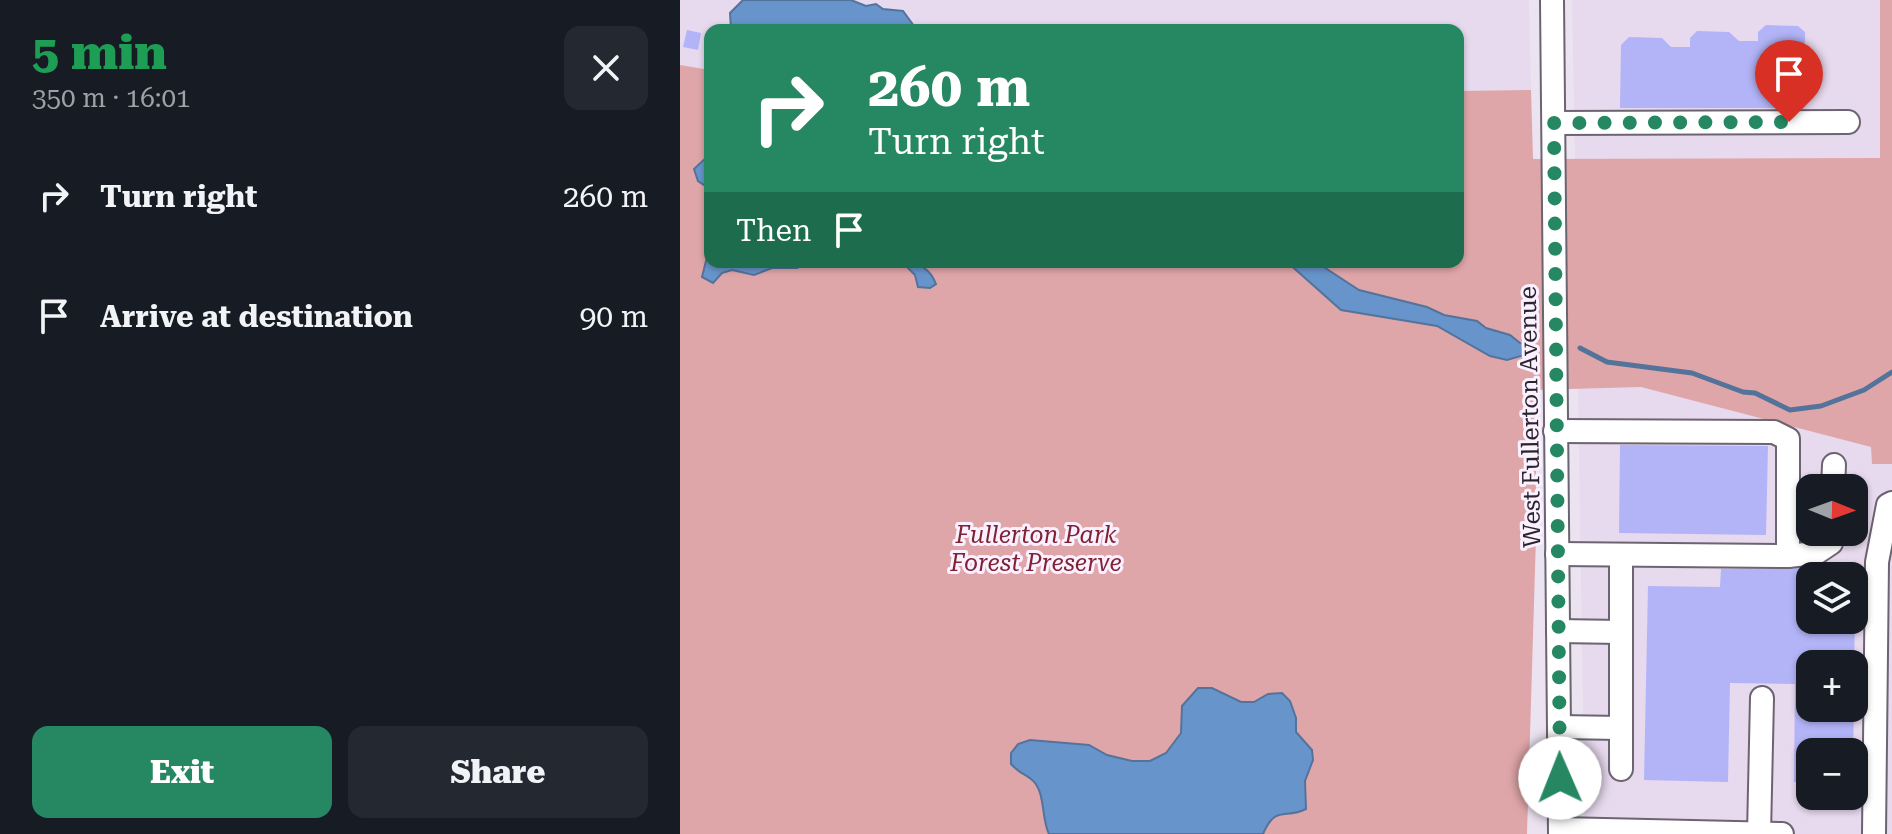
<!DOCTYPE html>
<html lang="en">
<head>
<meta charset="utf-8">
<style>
  body { margin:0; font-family:"Roboto Serif",serif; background:#242831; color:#f1f3f6; height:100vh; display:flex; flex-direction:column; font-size:30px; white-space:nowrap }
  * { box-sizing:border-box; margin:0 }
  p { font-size:26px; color:#9ea1a6 }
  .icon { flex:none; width:44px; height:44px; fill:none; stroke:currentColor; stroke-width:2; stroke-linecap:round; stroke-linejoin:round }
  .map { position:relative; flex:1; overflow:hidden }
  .side { display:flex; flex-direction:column; background:#171b24; width:680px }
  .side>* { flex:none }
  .top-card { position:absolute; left:24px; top:24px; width:760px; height:244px; border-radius:16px; box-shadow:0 2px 6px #0004; background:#268862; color:#fff; overflow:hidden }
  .needle { width:52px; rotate:91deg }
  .controls { position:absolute; left:1116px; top:474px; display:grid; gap:16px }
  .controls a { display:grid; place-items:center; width:72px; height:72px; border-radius:16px; background:#171b24; box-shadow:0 2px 6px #0004; font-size:40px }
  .pin { position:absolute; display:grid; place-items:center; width:68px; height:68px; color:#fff; margin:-82px -34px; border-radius:50% 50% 50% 0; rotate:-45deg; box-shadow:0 0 8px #0007 }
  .pin .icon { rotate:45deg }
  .me { position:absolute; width:88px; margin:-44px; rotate:359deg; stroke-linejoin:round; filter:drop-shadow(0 0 6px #0008) }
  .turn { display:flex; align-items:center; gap:28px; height:168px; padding:0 32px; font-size:36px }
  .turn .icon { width:104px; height:104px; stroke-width:2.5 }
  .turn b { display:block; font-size:56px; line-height:68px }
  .then { display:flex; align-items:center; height:76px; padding:0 32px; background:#0003; gap:16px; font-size:30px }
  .round { display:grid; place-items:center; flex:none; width:84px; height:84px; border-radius:16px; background:#242831 }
  .headline { display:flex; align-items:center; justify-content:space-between; height:136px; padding:0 32px }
  h1 { font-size:48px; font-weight:800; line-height:60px; color:#1e9e55 }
  .cta { display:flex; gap:16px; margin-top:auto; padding:16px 32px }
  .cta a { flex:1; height:92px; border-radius:16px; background:#268862; color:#fff; font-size:32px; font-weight:800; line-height:92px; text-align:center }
  .cta a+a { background:#242831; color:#f1f3f6 }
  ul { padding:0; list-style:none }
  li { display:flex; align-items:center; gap:24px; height:120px; padding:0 32px }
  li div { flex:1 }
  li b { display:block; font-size:30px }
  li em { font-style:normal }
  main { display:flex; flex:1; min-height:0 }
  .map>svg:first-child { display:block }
</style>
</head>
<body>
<main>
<section class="side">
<div class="headline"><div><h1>5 min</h1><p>350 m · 16:01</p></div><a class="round"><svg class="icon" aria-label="close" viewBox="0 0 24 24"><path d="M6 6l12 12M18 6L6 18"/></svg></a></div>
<ul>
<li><svg class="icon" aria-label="right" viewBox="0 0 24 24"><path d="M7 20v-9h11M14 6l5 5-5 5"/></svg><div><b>Turn right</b></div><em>260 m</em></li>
<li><svg class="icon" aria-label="arrive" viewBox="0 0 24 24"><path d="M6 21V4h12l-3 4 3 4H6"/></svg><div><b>Arrive at destination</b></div><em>90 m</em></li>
</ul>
<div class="cta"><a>Exit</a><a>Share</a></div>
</section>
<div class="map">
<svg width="1212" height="834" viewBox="0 0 1212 834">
  <rect width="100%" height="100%" fill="#ece3f1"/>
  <g fill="#e7d9ee" fill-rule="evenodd">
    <polygon points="0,0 849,0 851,90 778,91 778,30 30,30 30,100 0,100"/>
    <polygon points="892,0 1200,0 1201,158 895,159"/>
    <path d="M961,387L1192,447V464H1212V834H905L898,389ZM1130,488H1174V532H1130ZM1130,576H1174V620H1130ZM1130,664H1174V708H1130ZM1130,752H1174V796H1130Z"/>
  </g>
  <polygon fill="#dfa6a9" points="1200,0 1212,0 1212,464 1192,464 1191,447 961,387 856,390 856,537 847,834 0,834 0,65 30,70 30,262 778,262 778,91 851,90 853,159 1200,158"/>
  <g fill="#6795cb" stroke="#54739b" stroke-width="2">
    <polygon points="63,0 171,0 186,6 196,4 203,9 223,11 234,26 234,30 51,30 50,13"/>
    <polygon points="30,154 30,189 18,181 14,169"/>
    <polygon points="30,202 30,262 130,262 117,268 92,268 74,275 52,270 42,273 33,283 22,277 28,253 26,234"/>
    <path d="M222,262C237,262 250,268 256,284L250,288L238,287L235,275Z"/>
    <polygon points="607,262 636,262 679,290 747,307 764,315 797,321 806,328 830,335 840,343 849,344 848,354 827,360 810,356 757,326 661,310"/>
    <path d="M518,688H532L561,702H574L588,694L602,693L610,701L616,718V732L632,750L633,760L625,781L626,809C605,820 596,804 583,834H369C361,819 366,790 351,779C343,773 339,773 331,764V753L338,744L350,740L409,745L427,755L452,761H470L486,753L501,733L502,706Z"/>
  </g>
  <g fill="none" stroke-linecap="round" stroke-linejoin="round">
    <polyline stroke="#54739b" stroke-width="5" points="900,348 927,362 1012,373 1063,392 1075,393 1110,410 1141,406 1184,390 1212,372"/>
  </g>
  <g fill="#b3b4f7">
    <polygon points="1086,25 1118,26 1125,32 1124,108 940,108 941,45 949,37 982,38 991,47 1010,47 1010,38 1017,31 1049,32 1059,41 1078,41 1078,32"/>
    <polygon points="7,30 21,33 18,50 3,47"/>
    <polygon points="940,445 1088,446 1086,535 939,533"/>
    <polygon points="1130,568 1130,620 1175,620 1174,664 1130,664 1130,708 1174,708 1173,752 1130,752 1130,783 1114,782 1115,684 1050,683 1048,782 964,780 968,586 1040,587 1041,569"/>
  </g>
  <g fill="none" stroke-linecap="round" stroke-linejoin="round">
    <g stroke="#6c6471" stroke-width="26">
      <g id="minor">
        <polyline points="872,0 880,834"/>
        <polyline points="874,123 1168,122"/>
        <polyline points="875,431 1094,432 1108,439 1108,556"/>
        <polyline points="1153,488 1154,465"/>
        <polyline points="877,554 1108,556 1136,553 1151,543 1151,532"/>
        <polyline points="878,631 941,632"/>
        <polyline points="879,727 941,728"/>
        <polyline points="941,769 941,555"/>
        <polyline points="880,829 1102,834"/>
        <polyline points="1079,834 1082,698"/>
        <polyline points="1194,834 1197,562 1208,505 1212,503"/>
      </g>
    </g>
    <use href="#minor" stroke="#fff" stroke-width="22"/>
  </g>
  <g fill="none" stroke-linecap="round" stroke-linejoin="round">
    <polyline stroke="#268862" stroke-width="14" stroke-dasharray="0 25.2" points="880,778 874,123 1109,122"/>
  </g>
  <g text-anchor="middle" stroke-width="6" stroke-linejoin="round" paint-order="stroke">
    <g font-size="24" fill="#29252b" stroke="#faf0ff">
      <text transform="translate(850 417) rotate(-91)" y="8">West Fullerton Avenue</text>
    </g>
    <g font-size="24" font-style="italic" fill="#7f2333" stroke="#faf0ff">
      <text x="356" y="543">Fullerton Park<tspan x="356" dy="28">Forest Preserve</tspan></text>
    </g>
  </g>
</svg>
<div class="controls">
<a><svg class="needle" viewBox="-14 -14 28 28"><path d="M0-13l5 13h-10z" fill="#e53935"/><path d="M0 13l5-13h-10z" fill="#9ea1a6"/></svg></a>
<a><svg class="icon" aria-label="layers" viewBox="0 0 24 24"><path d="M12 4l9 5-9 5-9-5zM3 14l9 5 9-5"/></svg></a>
<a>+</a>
<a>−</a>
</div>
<div class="pin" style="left:1109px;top:122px;background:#d93025"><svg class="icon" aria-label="arrive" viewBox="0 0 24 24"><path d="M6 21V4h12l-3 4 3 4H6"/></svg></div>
<svg class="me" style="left:880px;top:778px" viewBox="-20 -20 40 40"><circle r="19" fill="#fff"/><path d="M0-13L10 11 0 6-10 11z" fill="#268862"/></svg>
<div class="top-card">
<div class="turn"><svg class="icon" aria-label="right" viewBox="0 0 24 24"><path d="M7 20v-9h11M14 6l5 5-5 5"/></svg><div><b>260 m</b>Turn right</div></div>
<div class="then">Then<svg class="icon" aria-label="arrive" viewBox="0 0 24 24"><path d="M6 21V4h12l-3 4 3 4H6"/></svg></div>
</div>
</div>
</main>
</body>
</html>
